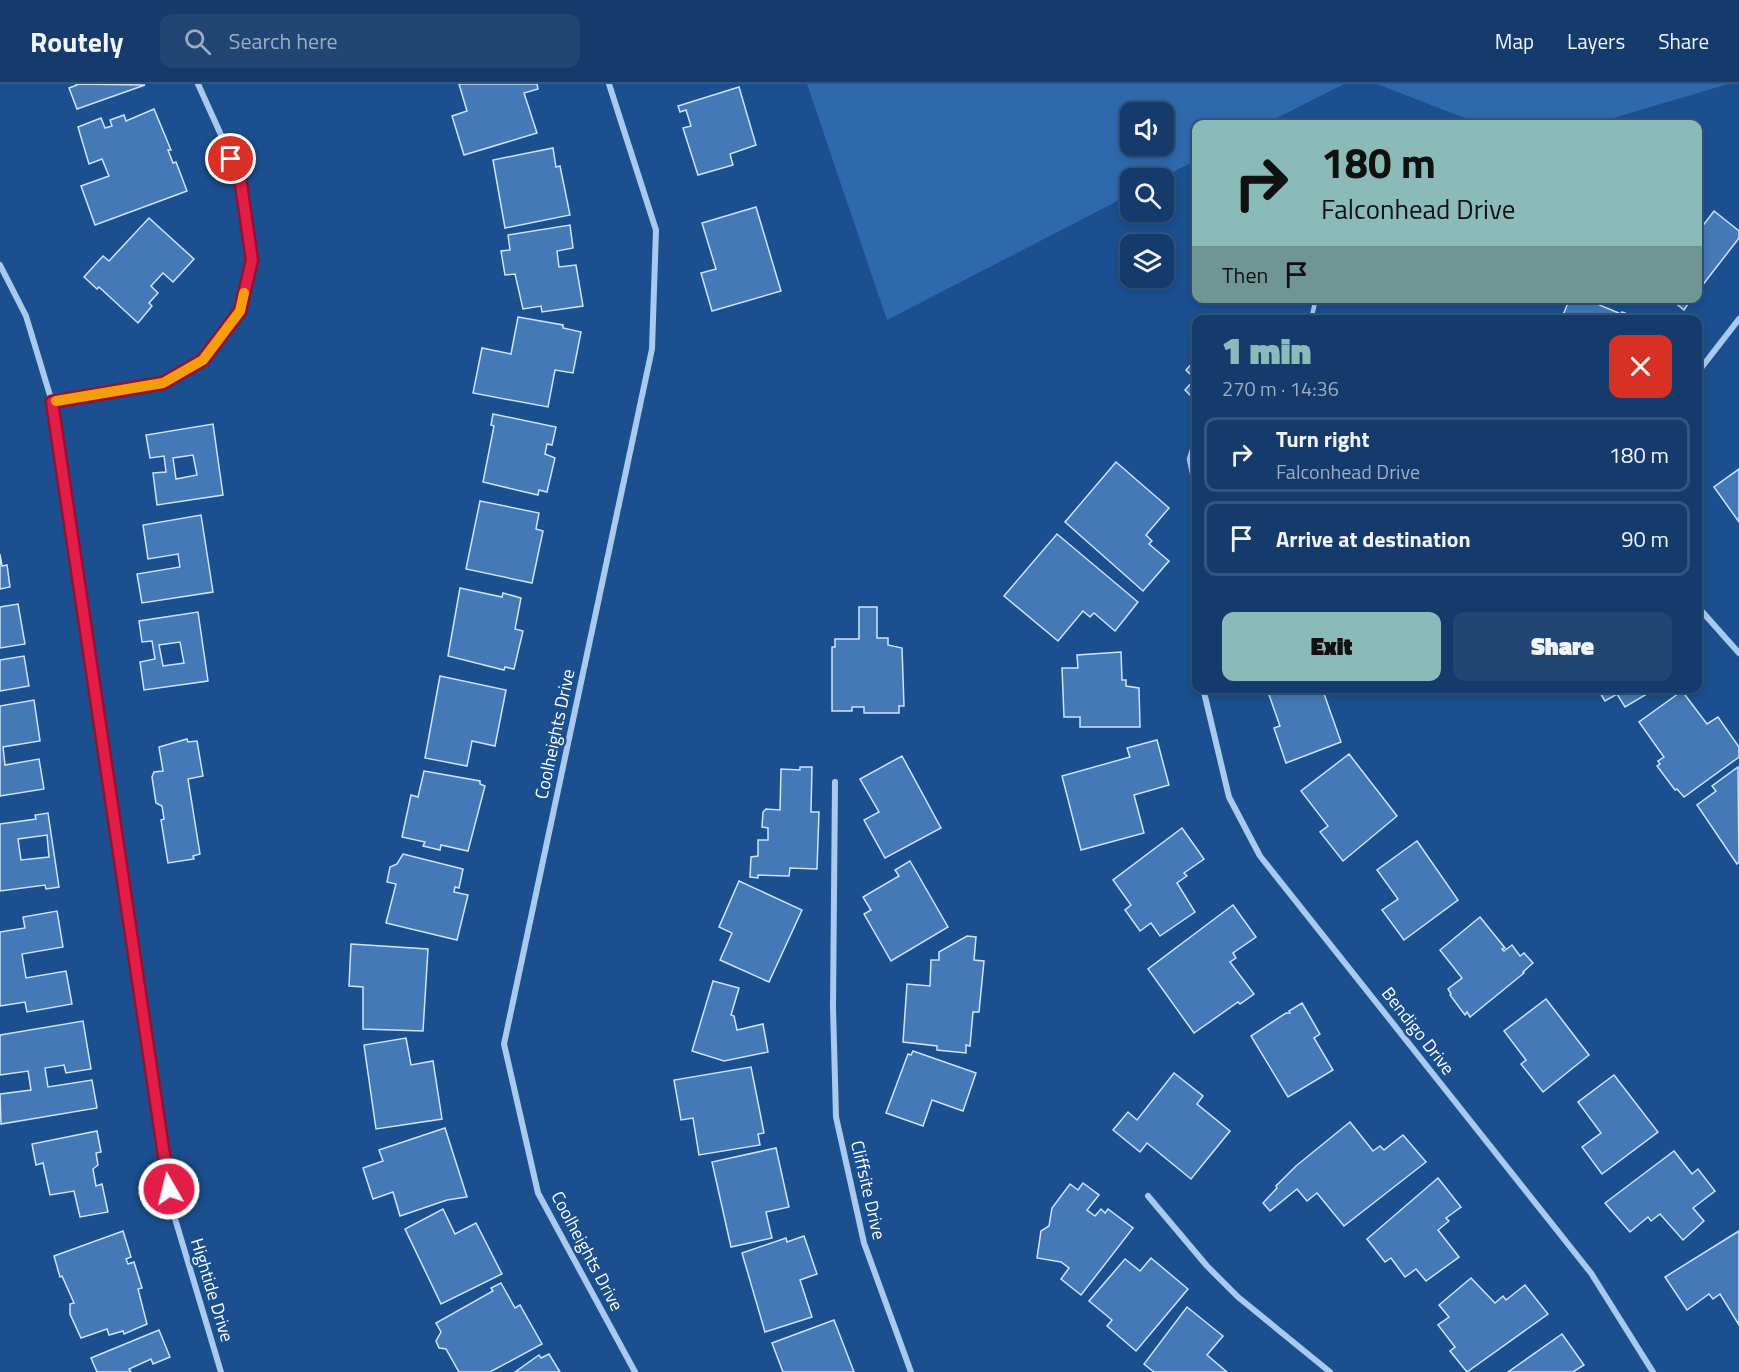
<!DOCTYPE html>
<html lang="en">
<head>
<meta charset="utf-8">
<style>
  body { margin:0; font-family:"Titillium Web",sans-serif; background:#214673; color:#f1f3f6; height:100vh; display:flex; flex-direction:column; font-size:22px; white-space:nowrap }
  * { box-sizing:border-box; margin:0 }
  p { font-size:20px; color:#9dadc1 }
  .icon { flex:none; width:33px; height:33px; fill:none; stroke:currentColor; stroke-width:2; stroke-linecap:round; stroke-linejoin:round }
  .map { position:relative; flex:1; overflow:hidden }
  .drawer { position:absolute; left:1192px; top:231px; width:510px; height:378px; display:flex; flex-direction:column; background:#143b6b; border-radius:12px; box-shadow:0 3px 9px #0003,0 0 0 2px #33557e }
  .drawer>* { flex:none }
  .guide { position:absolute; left:1192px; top:36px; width:510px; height:183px; border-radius:12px; box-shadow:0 3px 9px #0003,0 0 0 2px #33557e; background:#8bbbb9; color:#111; overflow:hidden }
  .controls { position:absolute; left:1120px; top:18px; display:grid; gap:12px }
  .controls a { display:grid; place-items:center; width:54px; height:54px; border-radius:12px; background:#143b6b; box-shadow:0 3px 9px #0003,0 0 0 2px #33557e; font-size:30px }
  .pin { position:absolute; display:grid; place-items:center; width:51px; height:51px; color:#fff; margin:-26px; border:3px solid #fff; border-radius:50%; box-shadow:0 2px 6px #0007 }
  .me { position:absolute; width:66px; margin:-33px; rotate:352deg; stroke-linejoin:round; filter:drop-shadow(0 0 4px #0008) }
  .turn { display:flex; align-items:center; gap:21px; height:126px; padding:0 30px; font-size:27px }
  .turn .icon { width:78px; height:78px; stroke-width:2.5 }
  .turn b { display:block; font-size:42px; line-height:51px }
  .then { display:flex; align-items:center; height:57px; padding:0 30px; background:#0003; gap:12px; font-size:22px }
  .round { display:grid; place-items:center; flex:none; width:63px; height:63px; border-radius:12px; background:#214673 }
  .headline { display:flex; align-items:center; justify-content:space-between; height:102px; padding:0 30px }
  h1 { font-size:36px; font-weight:800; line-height:45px; color:#8bbbb9 }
  .primary-button { display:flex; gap:12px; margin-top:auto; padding:12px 30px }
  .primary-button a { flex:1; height:69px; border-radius:12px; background:#8bbbb9; color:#111; font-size:24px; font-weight:800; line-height:69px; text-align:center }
  .primary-button a+a { background:#214673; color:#f1f3f6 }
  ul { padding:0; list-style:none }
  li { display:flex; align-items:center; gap:18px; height:75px; margin:0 12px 9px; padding:0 18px; border:3px solid #33557e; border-radius:12px }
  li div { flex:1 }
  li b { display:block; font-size:22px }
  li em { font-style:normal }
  header { display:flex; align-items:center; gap:36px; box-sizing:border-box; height:84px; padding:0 30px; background:#143b6b; border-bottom:2px solid #33557e }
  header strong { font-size:28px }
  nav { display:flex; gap:33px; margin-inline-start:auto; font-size:21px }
  .search { width:420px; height:54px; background:#214673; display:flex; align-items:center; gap:15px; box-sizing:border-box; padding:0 21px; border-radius:12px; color:#9dadc1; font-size:22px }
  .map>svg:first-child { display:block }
</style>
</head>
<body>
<header>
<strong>Routely</strong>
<div class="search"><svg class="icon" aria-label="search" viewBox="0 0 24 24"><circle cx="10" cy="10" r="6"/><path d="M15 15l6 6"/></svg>Search here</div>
<nav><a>Map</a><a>Layers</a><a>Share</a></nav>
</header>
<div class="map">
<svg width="1739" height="1288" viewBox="0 0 1739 1288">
  <rect width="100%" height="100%" fill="#1b4f8f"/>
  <g fill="#2e69ad" fill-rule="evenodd">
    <path d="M807,0H1344L1265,40H1197V76L1161,94H1131V110L887,236ZM1131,28H1164V62H1131Z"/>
    <polygon points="1377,0 1728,0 1593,40 1480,40"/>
  </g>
  <g fill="#4478b7" stroke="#cfe3fa" stroke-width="1.5" fill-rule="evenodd">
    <polygon points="459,0 537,0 538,5 524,9 537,49 464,71 452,32 467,27"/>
    <polygon points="77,1 76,0 145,1 77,25 69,4"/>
    <polygon points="739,3 756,61 730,70 733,81 698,91 683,44 691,42 686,26 680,28 678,22"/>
    <polygon points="154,25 171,66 168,66 173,79 176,78 187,107 95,141 81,102 109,92 102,75 89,80 78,43 101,34 105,44 112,42 110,36 124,31 126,37"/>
    <polygon points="553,64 556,83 560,82 570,131 505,144 493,76"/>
    <polygon points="756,123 781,207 712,227 701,189 716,185 702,139"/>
    <polygon points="1714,127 1739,147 1739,154 1698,207 1698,148"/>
    <polygon points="149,134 194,175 173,198 163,189 151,202 158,209 149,219 152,222 138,239 99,203 97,205 84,193 103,172 109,177"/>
    <polygon points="570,141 573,164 557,167 559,183 576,181 583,222 542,228 541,222 523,225 515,190 505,191 501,167 510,166 508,151"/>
    <polygon points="1570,214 1583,214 1621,230 1622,228 1630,231 1629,233 1634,236 1561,236"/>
    <polygon points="1669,214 1692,214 1684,226"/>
    <polygon points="518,233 563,241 563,244 581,248 573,289 555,286 548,323 473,309 482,264 511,270"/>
    <polygon points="1197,274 1197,318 1185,306 1195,295 1186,286"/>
    <polygon points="493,330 556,343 552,361 547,360 545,370 555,374 547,408 539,406 538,411 483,398 494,342 491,341"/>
    <path d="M213,340L223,411L157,421L153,389L166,388L164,372L150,374L146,351ZM193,371L197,391L176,395L173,374Z"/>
    <polygon points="1116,378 1169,424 1146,451 1152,457 1149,460 1169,477 1143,507 1065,438"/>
    <polygon points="1739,385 1739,438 1714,403"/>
    <polygon points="480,417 539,429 536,445 543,447 532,499 466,485"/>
    <polygon points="201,431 213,508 142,519 137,490 180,483 178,470 148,475 143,441"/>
    <polygon points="1057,450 1138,518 1115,547 1094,529 1090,533 1083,527 1058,557 1004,512"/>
    <polygon points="0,470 2,482 7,481 10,503 0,505"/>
    <polygon points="460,504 502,513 503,509 521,514 515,545 523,547 514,585 505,583 504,586 448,572"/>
    <polygon points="18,520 25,560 0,564 0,523"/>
    <polygon points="859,523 877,523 877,554 888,554 888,561 902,564 904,622 899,622 899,629 864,629 864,623 852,623 852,627 832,627 832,563 835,563 835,555 859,555"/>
    <path d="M198,528L208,597L144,606L140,578L155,575L152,557L142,558L139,537ZM180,558L184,579L163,582L159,561Z"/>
    <polygon points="1121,568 1122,596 1126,596 1126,602 1139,604 1140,643 1080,643 1080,633 1064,633 1062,584 1078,584 1077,571"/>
    <polygon points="24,572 29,602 0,607 0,576"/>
    <polygon points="440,592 506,606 495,662 472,657 467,682 425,674"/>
    <polygon points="1279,604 1322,604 1341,658 1286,679 1274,644 1280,642 1268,608"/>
    <polygon points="1597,604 1657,604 1625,623 1617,610 1605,617"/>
    <polygon points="1682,607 1707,640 1718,633 1739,663 1739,673 1684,713 1677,705 1675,706 1657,682 1660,680 1658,677 1664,673 1639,638"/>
    <polygon points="34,616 40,657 3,663 5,681 39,675 44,705 0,712 0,622"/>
    <polygon points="187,655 188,658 197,657 203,692 188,695 200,770 193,772 194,775 168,779 161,736 164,735 162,722 156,719 152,693 154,688 163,687 159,663"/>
    <polygon points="1157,656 1169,701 1134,711 1144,749 1081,766 1062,692 1130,673 1127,664"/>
    <polygon points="1349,670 1397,732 1343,777 1320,748 1328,742 1301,707"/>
    <polygon points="902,672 941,744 885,774 864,736 879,728 860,695"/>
    <polygon points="800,683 812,683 811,728 819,728 817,785 790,784 789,792 758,791 758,794 750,793 751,773 758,772 758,756 768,756 768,744 762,743 763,728 766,725 780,726 781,685 800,686"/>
    <polygon points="1738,683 1739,778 1737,780 1697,721 1716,707 1712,702"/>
    <polygon points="424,687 480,697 480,700 485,702 468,767 441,761 440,766 423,762 425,758 402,753 411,711 418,713"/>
    <path d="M48,729L59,803L46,805L45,801L0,807V740L36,735L35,731ZM47,751L49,773L21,776L18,755Z"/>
    <polygon points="1182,744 1204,775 1184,789 1187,792 1177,799 1195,828 1160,852 1151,839 1140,847 1125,826 1131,821 1113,796"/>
    <polygon points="1417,757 1458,816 1404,856 1382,826 1398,815 1377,786"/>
    <polygon points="403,770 463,785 459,804 455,803 454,808 468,811 457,856 386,839 396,800 387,798 390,783 397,780"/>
    <polygon points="910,777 948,843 891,877 864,830 871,826 863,813 899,792 895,786"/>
    <polygon points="739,797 802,826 769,898 720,876 732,849 719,843"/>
    <polygon points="1233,821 1256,853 1233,869 1236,874 1230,878 1254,910 1240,920 1238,918 1194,949 1148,885"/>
    <polygon points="57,827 63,863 22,870 26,894 66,887 72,920 27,928 25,918 0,922 0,848 25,844 23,833"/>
    <polygon points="1480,833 1505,864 1502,865 1504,867 1512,861 1520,872 1524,869 1533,879 1523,888 1524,889 1470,933 1467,928 1465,931 1450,911 1451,910 1448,905 1462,894 1440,866"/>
    <polygon points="967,852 976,853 974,876 984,877 979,928 973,928 970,962 966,961 966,969 937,966 937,962 903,958 907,900 930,902 931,876 939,876 939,868"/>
    <polygon points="351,860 428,865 423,947 363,945 363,903 349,902"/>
    <polygon points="713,897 739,904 731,931 734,932 737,946 763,940 768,968 724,977 692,967"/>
    <polygon points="1546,915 1589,971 1543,1008 1521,980 1526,976 1504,947"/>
    <polygon points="1302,919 1320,950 1314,954 1333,986 1288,1013 1251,952 1286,929 1290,929 1289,927"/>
    <polygon points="83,937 91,985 66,989 64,981 45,984 48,1003 92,996 97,1024 1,1040 0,1010 31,1006 28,987 0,991 0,951"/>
    <polygon points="406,954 411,981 433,977 442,1035 376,1045 364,961"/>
    <polygon points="913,967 976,989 963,1027 932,1016 923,1042 886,1029 908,970 911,971"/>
    <polygon points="751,983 764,1049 758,1050 760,1061 699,1071 693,1034 681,1036 674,996"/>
    <polygon points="1174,989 1203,1012 1197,1020 1230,1047 1191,1095 1147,1059 1140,1068 1113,1046 1128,1028 1137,1036"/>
    <polygon points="1614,991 1658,1048 1602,1090 1582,1063 1601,1049 1578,1018"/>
    <polygon points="1350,1038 1373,1067 1380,1062 1384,1066 1403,1051 1426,1078 1344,1142 1317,1109 1307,1117 1297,1105 1270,1127 1263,1119 1277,1104 1276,1102 1296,1082"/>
    <polygon points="445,1044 467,1113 447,1116 400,1132 393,1108 373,1115 363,1084 383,1077 379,1066"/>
    <polygon points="97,1047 101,1068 96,1069 98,1081 93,1085 96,1102 102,1100 108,1128 80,1133 74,1107 50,1111 43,1079 36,1081 32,1060"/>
    <polygon points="776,1064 789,1123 766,1128 772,1154 731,1163 712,1078"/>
    <polygon points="1674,1067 1692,1090 1698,1085 1715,1107 1693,1124 1704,1137 1683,1156 1660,1130 1651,1137 1648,1133 1630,1148 1605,1119"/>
    <polygon points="1438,1094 1461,1123 1446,1134 1449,1137 1438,1146 1459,1173 1426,1197 1416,1185 1405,1193 1391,1174 1385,1178 1367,1155"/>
    <polygon points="1083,1099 1099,1111 1087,1126 1095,1132 1101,1125 1105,1129 1108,1125 1133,1144 1081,1211 1061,1195 1069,1184 1061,1178 1037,1174 1041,1147 1049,1142 1052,1124 1070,1100 1078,1106"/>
    <polygon points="443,1125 455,1150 476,1139 502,1190 441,1220 405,1145"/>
    <polygon points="123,1147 131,1173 126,1175 128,1180 134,1178 142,1204 138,1205 147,1240 124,1250 123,1247 109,1251 107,1245 81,1254 70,1230 70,1220 74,1219 62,1192 60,1193 54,1172"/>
    <polygon points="1739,1147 1739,1241 1720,1210 1713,1215 1709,1210 1687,1226 1665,1193"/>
    <polygon points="804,1152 817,1190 800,1196 812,1233 765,1248 742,1169 786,1154 787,1158"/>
    <polygon points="1151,1174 1188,1205 1136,1267 1107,1242 1112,1236 1089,1217 1125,1175 1140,1187"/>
    <polygon points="1471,1194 1495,1219 1503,1212 1506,1216 1525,1201 1548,1230 1467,1288 1450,1267 1455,1263 1438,1241 1449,1233 1439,1221"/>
    <polygon points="501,1199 515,1224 520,1221 542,1260 490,1288 459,1288 446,1265 439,1264 436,1257 441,1248 436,1239 493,1207 491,1204"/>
    <polygon points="1187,1223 1223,1252 1207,1271 1227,1288 1154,1288 1144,1280"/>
    <polygon points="834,1236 854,1288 783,1288 772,1259"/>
    <polygon points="159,1246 170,1273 153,1280 151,1275 129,1285 131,1288 97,1288 91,1274"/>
    <polygon points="1562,1250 1584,1281 1573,1288 1508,1288"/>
    <polygon points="549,1270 560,1288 515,1288 539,1271 541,1274"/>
  </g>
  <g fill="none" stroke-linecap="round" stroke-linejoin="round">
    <g stroke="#a9c9ee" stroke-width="4.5">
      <polyline points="1311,236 1316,214"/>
      <polyline points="1197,350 1189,375 1197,414"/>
      <polyline points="1196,574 1197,567"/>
    </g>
    <g stroke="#a9c9ee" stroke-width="6">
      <polyline points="609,0 656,146 652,265 504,960 538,1109 635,1288"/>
      <polyline points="0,181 26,232 52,318 173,1128 221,1288"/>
      <polyline points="1698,288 1739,235"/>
      <polyline points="52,318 163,299 203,276 240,227 252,176 240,93 198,0"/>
      <polyline points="1698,523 1739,569"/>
      <polyline points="1196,574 1197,578"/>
      <polyline points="1203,604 1229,713 1260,772 1591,1189 1653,1288"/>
      <polyline points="835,698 833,923 836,1033 864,1159 911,1288"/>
      <polyline points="1148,1112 1207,1182 1238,1213 1330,1288"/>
    </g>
  </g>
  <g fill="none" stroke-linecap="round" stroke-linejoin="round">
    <g stroke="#92132f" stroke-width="15">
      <polyline id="route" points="169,1105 52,318 163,299 203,276 240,227 252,176 240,93 231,75"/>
    </g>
    <use href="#route" stroke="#e11d48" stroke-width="10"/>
    <polyline stroke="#f59e0b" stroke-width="10" points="56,317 163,299 203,276 240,227 244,209"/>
  </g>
  <g text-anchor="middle" stroke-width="5" stroke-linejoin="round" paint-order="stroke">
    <g font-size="18" fill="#fff" stroke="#1b4f8f">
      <text transform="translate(555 650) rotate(-78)" y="6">Coolheights Drive</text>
      <text transform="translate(1418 947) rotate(52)" y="6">Bendigo Drive</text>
      <text transform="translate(868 1106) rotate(77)" y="6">Cliffsite Drive</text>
      <text transform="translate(587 1167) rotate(62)" y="6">Coolheights Drive</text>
      <text transform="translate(212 1206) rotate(73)" y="6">Hightide Drive</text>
    </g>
  </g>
</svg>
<div class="controls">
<a><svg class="icon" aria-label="sound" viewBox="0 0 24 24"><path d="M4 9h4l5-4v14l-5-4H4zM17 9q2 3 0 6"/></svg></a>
<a><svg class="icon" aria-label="search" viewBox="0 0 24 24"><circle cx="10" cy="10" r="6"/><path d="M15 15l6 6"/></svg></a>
<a><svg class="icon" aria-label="layers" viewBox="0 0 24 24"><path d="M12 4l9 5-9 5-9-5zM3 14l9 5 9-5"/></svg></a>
</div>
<div class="pin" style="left:231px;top:75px;background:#d93025"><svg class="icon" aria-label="arrive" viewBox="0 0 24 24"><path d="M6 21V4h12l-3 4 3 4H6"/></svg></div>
<svg class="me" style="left:169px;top:1105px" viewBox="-20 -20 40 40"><circle r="17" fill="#e11d48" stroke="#fff" stroke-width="3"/><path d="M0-11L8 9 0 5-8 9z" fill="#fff"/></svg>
<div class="guide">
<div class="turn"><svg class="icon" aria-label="right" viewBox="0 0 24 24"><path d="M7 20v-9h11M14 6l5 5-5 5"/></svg><div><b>180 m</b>Falconhead Drive</div></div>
<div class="then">Then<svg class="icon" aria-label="arrive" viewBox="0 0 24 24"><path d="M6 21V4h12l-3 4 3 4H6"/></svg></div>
</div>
<section class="drawer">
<div class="headline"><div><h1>1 min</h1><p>270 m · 14:36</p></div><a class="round" style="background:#d93025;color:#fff"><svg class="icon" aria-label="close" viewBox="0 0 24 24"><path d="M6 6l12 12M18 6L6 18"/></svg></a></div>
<ul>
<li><svg class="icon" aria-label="right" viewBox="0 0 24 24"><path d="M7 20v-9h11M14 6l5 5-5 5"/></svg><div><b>Turn right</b><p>Falconhead Drive</p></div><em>180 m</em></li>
<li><svg class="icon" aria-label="arrive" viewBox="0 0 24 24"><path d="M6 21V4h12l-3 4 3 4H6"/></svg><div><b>Arrive at destination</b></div><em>90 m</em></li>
</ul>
<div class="primary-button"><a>Exit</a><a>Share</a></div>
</section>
</div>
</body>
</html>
